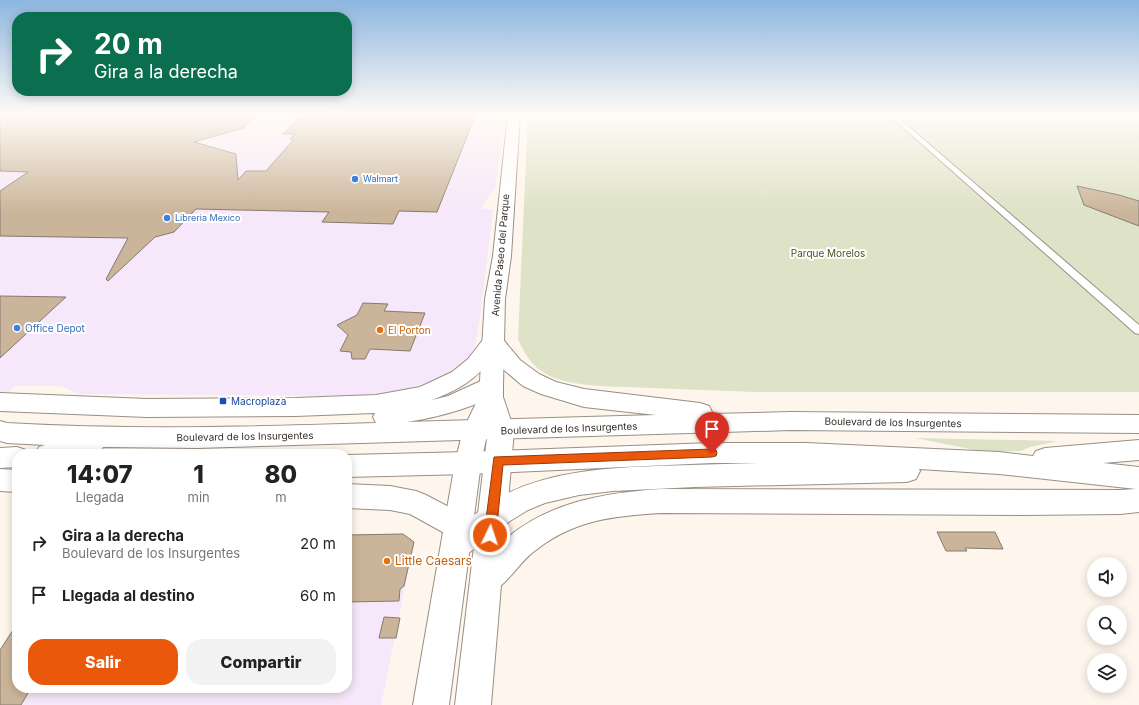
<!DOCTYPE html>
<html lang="es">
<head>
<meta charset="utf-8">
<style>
  body { margin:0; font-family:Inter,sans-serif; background:#f2f2f2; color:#222; height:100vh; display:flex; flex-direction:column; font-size:15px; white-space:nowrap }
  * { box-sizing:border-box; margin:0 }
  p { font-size:13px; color:#767676 }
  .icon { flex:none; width:22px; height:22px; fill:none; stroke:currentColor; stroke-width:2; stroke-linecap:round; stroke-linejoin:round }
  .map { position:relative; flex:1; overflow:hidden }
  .details { position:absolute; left:12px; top:449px; width:340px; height:244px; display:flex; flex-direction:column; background:#fff; border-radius:16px; box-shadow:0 2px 10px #0003 }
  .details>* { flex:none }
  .banner { position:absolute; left:12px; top:12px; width:340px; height:84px; border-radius:16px; box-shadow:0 2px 10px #0003; background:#0b6e4f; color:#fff; overflow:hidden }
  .fabs { position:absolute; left:1087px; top:557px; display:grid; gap:8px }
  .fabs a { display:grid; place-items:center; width:40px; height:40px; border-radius:50%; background:#fff; box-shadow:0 2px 10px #0003; font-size:20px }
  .pin { position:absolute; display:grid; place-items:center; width:34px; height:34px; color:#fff; margin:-41px -17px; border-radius:50% 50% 50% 0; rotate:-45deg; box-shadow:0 0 4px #0007 }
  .pin .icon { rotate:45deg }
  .me { position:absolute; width:44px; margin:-22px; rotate:4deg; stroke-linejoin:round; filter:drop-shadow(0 0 3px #0008) }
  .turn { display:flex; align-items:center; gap:14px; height:84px; padding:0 16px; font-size:18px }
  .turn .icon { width:52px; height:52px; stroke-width:2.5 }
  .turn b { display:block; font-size:28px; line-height:34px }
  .eta { display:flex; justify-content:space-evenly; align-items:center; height:68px; text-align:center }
  .eta b { font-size:24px; font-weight:800; line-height:28px }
  .action { display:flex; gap:8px; margin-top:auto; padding:8px 16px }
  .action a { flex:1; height:46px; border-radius:16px; background:#ea580c; color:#fff; font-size:16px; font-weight:800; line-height:46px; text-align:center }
  .action a+a { background:#f2f2f2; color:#222 }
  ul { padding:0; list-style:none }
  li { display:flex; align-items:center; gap:12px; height:52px; padding:0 16px }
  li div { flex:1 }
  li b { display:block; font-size:15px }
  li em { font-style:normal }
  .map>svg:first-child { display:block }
</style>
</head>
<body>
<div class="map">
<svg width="1139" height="705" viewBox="0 0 1139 705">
  <rect width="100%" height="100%" fill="#fef6ec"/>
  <g fill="#f7e7fa">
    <polygon points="0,114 505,114 502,142 496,186 481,208 493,210 480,318 475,345 466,362 451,377 428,387 366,396 79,394 60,386 14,386 7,395 0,395"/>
    <polygon points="403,534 414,542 381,705 0,705 17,688 347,688 347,535"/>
  </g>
  <g fill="#dee2c7">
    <path d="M528,114H1139V392H755L598,386C559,382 534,378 518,339Z"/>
    <polygon points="915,438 1058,441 1030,447 1021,451 985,452"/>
  </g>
  <g fill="#cbb59a" stroke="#837a6f">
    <polygon points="0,114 258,114 243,128 194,142 236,154 238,180 246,171 266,171 294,139 290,139 295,134 283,134 303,114 476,114 437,212 399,211 393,224 322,222 329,212 196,209 174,232 155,237 108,281 106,279 128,238 0,236 0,191 28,172 0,171"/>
    <polygon points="1077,186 1119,195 1139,201 1139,226 1084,205"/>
    <polygon points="0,296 66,297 0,358"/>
    <polygon points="363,303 388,304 384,311 425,313 410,351 370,349 365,359 352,359 351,352 340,351 348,335 337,325 357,315"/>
    <polygon points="937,532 995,532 1003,549 965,548 967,551 946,551"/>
    <polygon points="403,534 414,542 404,586 400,589 399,601 347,602 347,535"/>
    <polygon points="384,617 400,618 396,638 379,638"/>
    <polygon points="17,624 17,688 31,688 21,705 0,705 0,650"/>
  </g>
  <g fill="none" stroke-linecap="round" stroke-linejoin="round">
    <g stroke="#998f84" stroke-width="2">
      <polygon id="lane" points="888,114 894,114 1139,325 1139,334 1135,333"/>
    </g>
    <g stroke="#998f84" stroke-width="2">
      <polygon id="secondary" points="508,114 520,114 511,256 505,299 503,386 503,397 514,430 491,705 455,705 488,430 481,463 449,705 413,705 455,463 463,430 479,397 485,299 493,256"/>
    </g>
    <g stroke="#998f84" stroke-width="2">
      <g id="primary">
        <path d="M493,335L501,337L520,360L539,374L556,382L584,389L700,403L709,406L712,412L711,414L791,412L1139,415V433L791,430L197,448L103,447L100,452L94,454H35L39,447L45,445L7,443L0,441V421L7,423C130,430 253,427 376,423L373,417L375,413L295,416L147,417L0,411V393L147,399L295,398L376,395L420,387L452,372L468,359L485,337ZM493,357L504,370L523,386L541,394L584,407L656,415L407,422C429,419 492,405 503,386L499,380L491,378L483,380L448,396L432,400C458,390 476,380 493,357Z"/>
        <path d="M1139,440V460L1103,463L1139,467V512L1120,514L1023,515L661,513C612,516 572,520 532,553C520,563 511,578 498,588C495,590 491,591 487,592L476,588L472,578C477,565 487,557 497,547C542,503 601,493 661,489L1120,490L1136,489L999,474L919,469L920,471L916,479L907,482L695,487L613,491L579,495L545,503L528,510L510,521L466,555L456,559L446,555L441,546L446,537L448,535L410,514L390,510L347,508V484L390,486L416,491L426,495L470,518C482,509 494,500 508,493C554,471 607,468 657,466C691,465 725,464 758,463H712L468,474L347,477V455L468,452L712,443H806L999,452L1033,456L1036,451L1045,448Z"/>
        <polygon points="17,447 26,450 28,454 17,454 17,467 0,468 0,448"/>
        <polygon points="0,469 17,470 17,492 0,491"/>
      </g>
    </g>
    <use href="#lane" fill="#fff" fill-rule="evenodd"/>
    <use href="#secondary" fill="#fff" fill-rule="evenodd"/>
    <use href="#primary" fill="#fff" fill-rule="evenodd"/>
  </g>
  <linearGradient id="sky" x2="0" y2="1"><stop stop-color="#8db6e0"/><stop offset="0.54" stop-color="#fffbf6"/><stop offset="1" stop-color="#fffbf6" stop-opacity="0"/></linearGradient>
  <rect width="1139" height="212" fill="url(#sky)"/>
  <polygon fill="#ea580c" stroke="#983908" points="712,449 716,450 717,453 716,456 712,457 503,465 496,535 494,538 490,540 485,538 484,535 494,457"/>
  <g fill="#3f7fe0" stroke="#fff" stroke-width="1.5">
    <circle cx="355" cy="179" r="4"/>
    <circle cx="167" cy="218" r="4"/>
    <circle cx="17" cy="328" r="4"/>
  </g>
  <g fill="#e8710a" stroke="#fff" stroke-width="1.5">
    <circle cx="380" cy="330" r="4"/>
    <circle cx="387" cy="561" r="4"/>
  </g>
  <rect fill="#1a4fb4" stroke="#fff" stroke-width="1.5" x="219" y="397" width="8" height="8" rx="2"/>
  <g text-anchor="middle" stroke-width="4" stroke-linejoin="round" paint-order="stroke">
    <g font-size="9" fill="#366cbe" stroke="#fff" text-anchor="start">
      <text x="363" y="182">Walmart</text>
      <text x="175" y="221">Libreria Mexico</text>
    </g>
    <g font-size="10" fill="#4d521d" stroke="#fff">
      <text x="828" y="257">Parque Morelos</text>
    </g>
    <g font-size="10" fill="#332f2b" stroke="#fff">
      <text transform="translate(500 255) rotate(-85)" y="4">Avenida Paseo del Parque</text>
      <text transform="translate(893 422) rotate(1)" y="4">Boulevard de los Insurgentes</text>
      <text transform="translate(569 428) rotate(-2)" y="4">Boulevard de los Insurgentes</text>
      <text transform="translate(245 436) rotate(-1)" y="4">Boulevard de los Insurgentes</text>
    </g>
    <g font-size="10" fill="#366cbe" stroke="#fff" text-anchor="start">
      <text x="25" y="332">Office Depot</text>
    </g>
    <g font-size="10" fill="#c56008" stroke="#fff" text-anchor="start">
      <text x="388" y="334">El Porton</text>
    </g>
    <g font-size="10" fill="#164399" stroke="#fff" text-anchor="start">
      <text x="231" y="405">Macroplaza</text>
    </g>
    <g font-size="12" fill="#c56008" stroke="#fff" text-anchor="start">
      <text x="395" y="565">Little Caesars</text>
    </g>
  </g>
</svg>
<div class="fabs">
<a><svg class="icon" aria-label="sound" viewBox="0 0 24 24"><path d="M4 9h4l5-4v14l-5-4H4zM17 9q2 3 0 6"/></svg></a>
<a><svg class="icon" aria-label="search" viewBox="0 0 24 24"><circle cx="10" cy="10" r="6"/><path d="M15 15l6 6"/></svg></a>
<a><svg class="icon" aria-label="layers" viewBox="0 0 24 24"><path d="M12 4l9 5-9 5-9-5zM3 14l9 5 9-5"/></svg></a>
</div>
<div class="pin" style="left:712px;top:453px;background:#d93025"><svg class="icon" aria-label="arrive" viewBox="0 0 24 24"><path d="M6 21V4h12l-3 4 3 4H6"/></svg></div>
<svg class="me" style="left:490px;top:535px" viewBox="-20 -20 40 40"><circle r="17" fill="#ea580c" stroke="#fff" stroke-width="3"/><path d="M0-11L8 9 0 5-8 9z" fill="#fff"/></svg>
<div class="banner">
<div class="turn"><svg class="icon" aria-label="right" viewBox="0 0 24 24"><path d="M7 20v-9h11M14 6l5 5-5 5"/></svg><div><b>20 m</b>Gira a la derecha</div></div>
</div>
<section class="details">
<div class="eta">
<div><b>14:07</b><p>Llegada</p></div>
<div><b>1</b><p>min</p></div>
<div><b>80</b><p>m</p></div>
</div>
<ul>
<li><svg class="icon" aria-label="right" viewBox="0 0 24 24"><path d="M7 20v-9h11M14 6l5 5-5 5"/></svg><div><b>Gira a la derecha</b><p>Boulevard de los Insurgentes</p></div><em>20 m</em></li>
<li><svg class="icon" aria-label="arrive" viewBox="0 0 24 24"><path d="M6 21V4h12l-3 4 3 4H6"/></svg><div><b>Llegada al destino</b></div><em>60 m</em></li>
</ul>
<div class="action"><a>Salir</a><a>Compartir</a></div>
</section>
</div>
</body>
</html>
